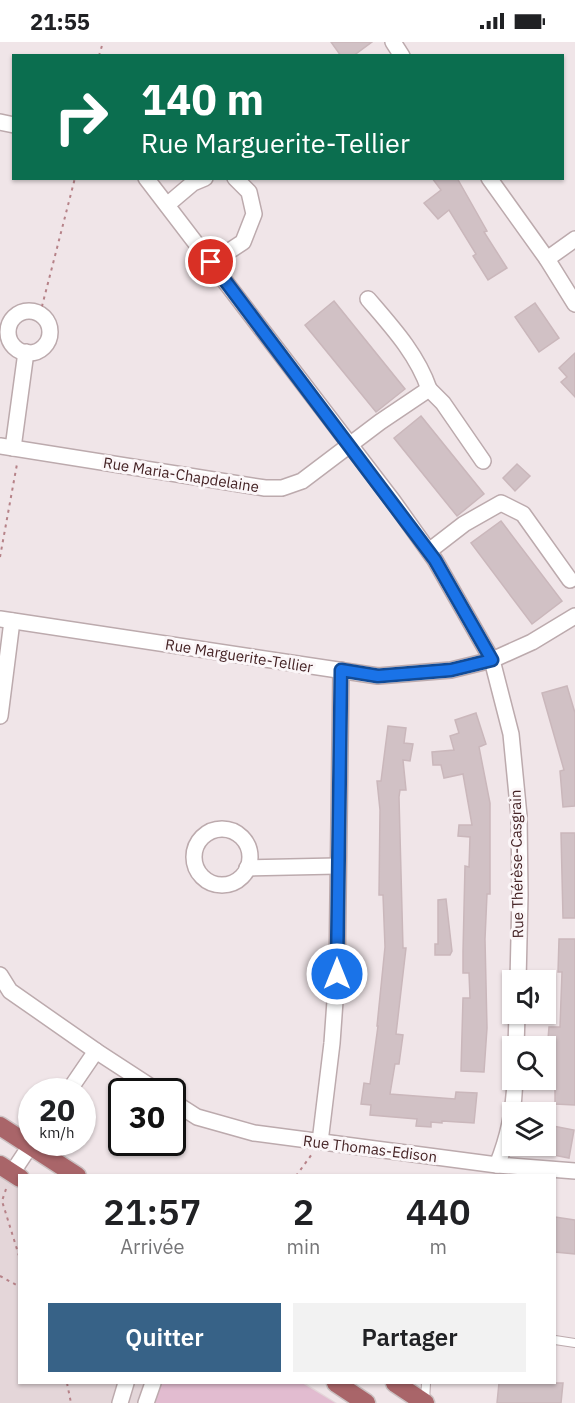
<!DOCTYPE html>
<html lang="fr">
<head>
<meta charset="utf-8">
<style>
  body { margin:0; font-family:"IBM Plex Sans",sans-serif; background:#f2f2f2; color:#202124; height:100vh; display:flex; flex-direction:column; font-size:22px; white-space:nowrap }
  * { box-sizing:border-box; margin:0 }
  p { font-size:20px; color:#757577 }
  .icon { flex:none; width:33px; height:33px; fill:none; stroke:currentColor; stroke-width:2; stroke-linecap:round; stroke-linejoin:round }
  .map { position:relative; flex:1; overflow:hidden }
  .side { position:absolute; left:18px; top:1132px; width:538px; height:210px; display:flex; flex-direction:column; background:#fff; border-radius:0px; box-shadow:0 2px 4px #0004 }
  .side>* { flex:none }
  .top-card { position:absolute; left:12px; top:12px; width:552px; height:126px; border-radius:0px; box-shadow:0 2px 4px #0004; background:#0b6e4f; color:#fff; overflow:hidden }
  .buttons { position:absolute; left:502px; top:928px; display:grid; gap:12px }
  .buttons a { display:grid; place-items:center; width:54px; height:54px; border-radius:0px; background:#fff; box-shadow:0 2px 4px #0004; font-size:30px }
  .speed { position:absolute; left:18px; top:1036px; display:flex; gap:12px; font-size:30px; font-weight:700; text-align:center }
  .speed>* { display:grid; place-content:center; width:78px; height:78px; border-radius:50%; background:#fff; box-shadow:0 2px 4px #0004; line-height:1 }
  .speed small { font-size:15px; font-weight:400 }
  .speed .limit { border:3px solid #111; border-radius:9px; background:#fff; color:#111 }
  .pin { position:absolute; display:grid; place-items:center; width:51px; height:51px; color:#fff; margin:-26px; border:3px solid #fff; border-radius:50%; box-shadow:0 2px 6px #0007 }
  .me { position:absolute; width:66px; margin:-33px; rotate:0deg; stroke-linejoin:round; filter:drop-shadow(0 0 4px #0008) }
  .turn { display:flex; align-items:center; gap:21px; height:126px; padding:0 30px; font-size:27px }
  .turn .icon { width:78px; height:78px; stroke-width:2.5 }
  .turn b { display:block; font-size:42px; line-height:51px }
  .eta { display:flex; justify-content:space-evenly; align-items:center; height:102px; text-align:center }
  .eta b { font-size:36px; font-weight:600; line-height:42px }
  .cta { display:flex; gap:12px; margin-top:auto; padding:12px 30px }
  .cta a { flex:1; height:69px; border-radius:0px; background:#376287; color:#fff; font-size:24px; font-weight:600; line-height:69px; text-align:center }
  .cta a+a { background:#f2f2f2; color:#202124 }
  .status { display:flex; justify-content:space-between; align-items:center; height:42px; padding:0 30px; background:#fff; direction:ltr }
  .status svg { height:16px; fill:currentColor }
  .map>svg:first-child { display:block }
</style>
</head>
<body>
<div class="status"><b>21:55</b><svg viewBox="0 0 49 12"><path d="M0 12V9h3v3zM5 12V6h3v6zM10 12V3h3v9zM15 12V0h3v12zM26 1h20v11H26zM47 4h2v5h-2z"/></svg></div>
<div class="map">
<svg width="575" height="1361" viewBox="0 0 575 1361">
  <rect width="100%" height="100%" fill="#f0e5e8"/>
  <polygon fill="#e4d6d9" points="0,1123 19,1137 20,1341 305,1341 337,1361 0,1361"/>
  <polygon fill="#e2bcd0" points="153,1341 302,1341 335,1361 146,1361"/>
  <g fill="#d1c1c5" stroke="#cab7bb" stroke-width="1.5">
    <polygon points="331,0 372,0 353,14 341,14"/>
    <polygon points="432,136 457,136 487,189 484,190 507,226 488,238 473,214 476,212 449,168 438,177 424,161 441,148"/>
    <polygon points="334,259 405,347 376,370 305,283"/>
    <polygon points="535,261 559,296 539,310 515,275"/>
    <polygon points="575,311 575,355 561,340 567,335 559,326"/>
    <polygon points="421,374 484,452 457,474 394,396"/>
    <polygon points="517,422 530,434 515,449 503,436"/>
    <polygon points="501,479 562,559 532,582 471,501"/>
    <polygon points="567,644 575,671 575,764 563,765 560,729 564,728 542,651"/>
    <polygon points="476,671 486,702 479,705 490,761 490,852 487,852 485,897 487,986 484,1030 461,1029 463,956 470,956 469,931 463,931 463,910 465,824 469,825 470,795 458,794 459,783 472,783 463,732 444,736 441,723 433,723 432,710 454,708 450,694 459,691 455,678"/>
    <polygon points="388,684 406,686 404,701 413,702 410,719 403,718 406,748 400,748 399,755 403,906 406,906 396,992 403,993 399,1022 395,1022 390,1052 455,1057 456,1050 477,1051 474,1081 442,1079 442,1081 431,1080 431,1085 416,1084 417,1077 370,1073 371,1063 361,1062 364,1041 370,1042 378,984 377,984 385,905 383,853 379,853 380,768 377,739 381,739"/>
    <polygon points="561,791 575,791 575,876 563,876"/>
    <polygon points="446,857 452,909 450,913 435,913 435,902 438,902 438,858"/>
    <polygon points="559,897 575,897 575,1063 555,1062 555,998 548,997 549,985 560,985 562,930 558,930"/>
    <polygon points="553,1084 574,1088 569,1116 548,1112"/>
    <polygon points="555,1175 575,1178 575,1212 555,1210"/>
    <polygon points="499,1341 563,1341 561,1361 497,1361"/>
  </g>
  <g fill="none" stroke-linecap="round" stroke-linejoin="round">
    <g stroke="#bcaaad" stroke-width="10">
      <g id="lane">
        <polyline points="555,1298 575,1301"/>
        <polyline points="425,1360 426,1341"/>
      </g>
    </g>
    <g stroke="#bcaaad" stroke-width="18">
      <g id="street">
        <polyline points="393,0 402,14"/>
        <polyline points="0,80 14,83"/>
        <polyline points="146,136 393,459 435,518 492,618 511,692 519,774 520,853 518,939"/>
        <polyline points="489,136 547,217 575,262"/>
        <polyline points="167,163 193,141 205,136"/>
        <polyline points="547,217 575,197"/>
        <polyline points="211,221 243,200 254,172 249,150 235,136"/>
        <path d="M368,257C392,285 417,312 429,347"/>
        <circle cx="29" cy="290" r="21"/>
        <polyline points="0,404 265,446 282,446 302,439 380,380 429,347 443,361 483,419"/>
        <polyline points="13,406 26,310"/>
        <polyline points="429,509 464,482 501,461 523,472 570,538"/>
        <polyline points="0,577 378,634 451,628 492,618 532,600 575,574"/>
        <polyline points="0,674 12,579"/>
        <circle cx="222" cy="815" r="28"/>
        <polyline points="247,826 337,824"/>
        <polyline points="0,933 10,949 96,1009 159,1050"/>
        <polyline points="516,1005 517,972"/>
        <polyline points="68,1050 96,1009"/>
        <polyline points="172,1059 197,1075 254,1091 497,1123 575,1129"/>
        <polyline points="320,1100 332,1001 337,931 341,628"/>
        <path d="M497,1123C509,1094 514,1069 515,1038"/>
        <polyline points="12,1131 32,1101"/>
        <polyline points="120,1361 126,1341"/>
        <polyline points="146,1361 153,1341"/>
      </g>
    </g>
    <g stroke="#cbc1c2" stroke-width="21">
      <g id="primary">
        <polyline points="0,1084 77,1134"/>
        <polyline points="0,1123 20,1136"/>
        <polyline points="336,1341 366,1361"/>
        <polyline points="395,1341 425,1361"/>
      </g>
    </g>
    <g stroke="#b68288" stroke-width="2" stroke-dasharray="3 4.5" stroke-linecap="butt">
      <polyline points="99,14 103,0"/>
      <polyline points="40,272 75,136"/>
      <polyline points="0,515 17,422"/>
      <polyline points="296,1134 312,1112"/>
      <polyline points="6,1147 2,1159 20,1217"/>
      <polyline points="0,1234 20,1245"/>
      <polyline points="67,1341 71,1361"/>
    </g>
    <use href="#lane" stroke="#fff" stroke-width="8"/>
    <use href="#street" stroke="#fff" stroke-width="15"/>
    <use href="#primary" stroke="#a96569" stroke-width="18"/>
  </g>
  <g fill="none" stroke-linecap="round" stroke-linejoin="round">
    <g stroke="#114b97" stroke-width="15">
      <polyline id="route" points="211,220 435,518 492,618 451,628 378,634 341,628 337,932"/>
    </g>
    <use href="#route" stroke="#1a73e8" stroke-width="10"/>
  </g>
  <g text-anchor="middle" stroke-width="6" stroke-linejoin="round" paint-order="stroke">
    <g font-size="15" fill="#442224" stroke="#fbf6f8">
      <text transform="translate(181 433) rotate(9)" y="5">Rue Maria-Chapdelaine</text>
      <text transform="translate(239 614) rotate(9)" y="5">Rue Marguerite-Tellier</text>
      <text transform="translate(517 822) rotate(-91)" y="5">Rue Thérèse-Casgrain</text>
      <text transform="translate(370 1107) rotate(7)" y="5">Rue Thomas-Edison</text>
    </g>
  </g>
</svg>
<div class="buttons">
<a><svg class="icon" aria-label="sound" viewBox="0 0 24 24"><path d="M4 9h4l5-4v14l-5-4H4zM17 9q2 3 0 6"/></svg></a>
<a><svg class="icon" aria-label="search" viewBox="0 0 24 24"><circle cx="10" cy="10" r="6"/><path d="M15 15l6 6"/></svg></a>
<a><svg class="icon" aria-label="layers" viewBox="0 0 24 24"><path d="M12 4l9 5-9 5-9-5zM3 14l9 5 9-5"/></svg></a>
</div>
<div class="speed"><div>20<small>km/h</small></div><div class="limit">30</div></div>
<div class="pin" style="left:211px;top:220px;background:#d93025"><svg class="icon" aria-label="arrive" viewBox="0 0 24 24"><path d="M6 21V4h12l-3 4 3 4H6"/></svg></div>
<svg class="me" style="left:337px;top:932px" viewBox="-20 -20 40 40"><circle r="17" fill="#1a73e8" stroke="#fff" stroke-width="3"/><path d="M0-11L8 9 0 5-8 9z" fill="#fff"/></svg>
<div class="top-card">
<div class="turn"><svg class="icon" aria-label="right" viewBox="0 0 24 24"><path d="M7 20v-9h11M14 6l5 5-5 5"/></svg><div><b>140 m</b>Rue Marguerite-Tellier</div></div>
</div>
<section class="side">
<div class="eta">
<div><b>21:57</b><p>Arrivée</p></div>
<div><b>2</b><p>min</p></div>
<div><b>440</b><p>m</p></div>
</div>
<div class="cta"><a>Quitter</a><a>Partager</a></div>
</section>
</div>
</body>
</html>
